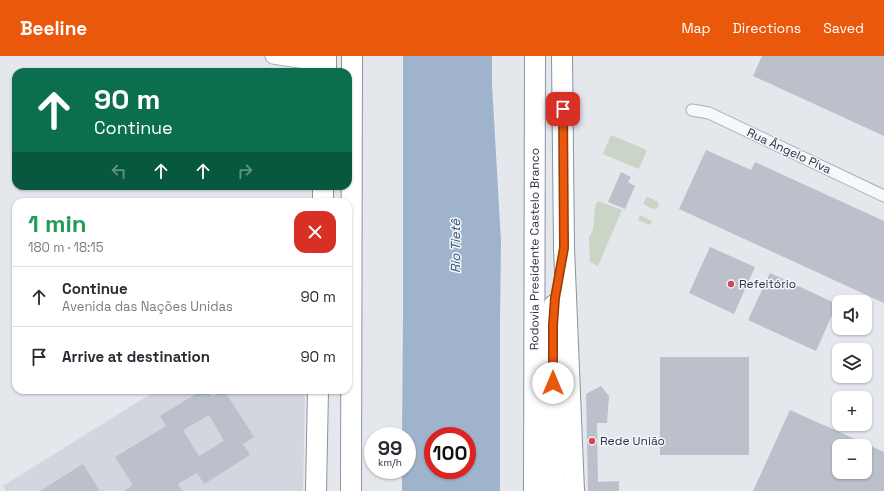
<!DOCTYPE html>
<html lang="en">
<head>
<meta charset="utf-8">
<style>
  body { margin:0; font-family:"Space Grotesk",sans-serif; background:#f7f7f7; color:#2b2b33; height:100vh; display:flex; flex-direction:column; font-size:15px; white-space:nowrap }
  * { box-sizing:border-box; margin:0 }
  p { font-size:13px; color:#7c7c81 }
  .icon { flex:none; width:22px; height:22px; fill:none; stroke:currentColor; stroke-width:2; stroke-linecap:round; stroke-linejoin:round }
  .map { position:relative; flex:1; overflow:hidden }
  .side { position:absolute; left:12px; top:142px; width:340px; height:196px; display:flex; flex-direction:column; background:#fff; border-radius:12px; box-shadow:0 1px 3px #0004 }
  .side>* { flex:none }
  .guide { position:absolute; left:12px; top:12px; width:340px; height:122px; border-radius:12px; box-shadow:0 1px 3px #0004; background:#0b6e4f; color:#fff; overflow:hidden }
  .controls { position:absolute; left:832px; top:239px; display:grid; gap:8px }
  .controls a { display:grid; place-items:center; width:40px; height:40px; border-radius:8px; background:#fff; box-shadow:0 1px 3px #0004; font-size:20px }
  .speed { position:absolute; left:364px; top:371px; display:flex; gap:8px; font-size:20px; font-weight:700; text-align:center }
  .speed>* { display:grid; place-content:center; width:52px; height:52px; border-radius:50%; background:#fff; box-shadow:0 1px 3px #0004; line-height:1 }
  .speed small { font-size:10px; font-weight:400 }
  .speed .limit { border:6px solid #d22; background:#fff; color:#111 }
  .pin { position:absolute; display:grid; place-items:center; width:34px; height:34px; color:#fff; margin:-17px; border-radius:8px; box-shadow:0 2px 6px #0006 }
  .me { position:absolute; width:44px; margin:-22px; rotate:0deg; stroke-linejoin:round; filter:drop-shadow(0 0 3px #0008) }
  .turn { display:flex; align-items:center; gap:14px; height:84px; padding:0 16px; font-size:18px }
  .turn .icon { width:52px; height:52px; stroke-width:2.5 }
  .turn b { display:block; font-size:28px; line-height:34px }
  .lanes { display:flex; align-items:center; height:38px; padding:0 16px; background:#0003; justify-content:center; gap:20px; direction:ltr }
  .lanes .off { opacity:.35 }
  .round { display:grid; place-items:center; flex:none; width:42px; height:42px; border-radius:12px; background:#f7f7f7 }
  .headline { display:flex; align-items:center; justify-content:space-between; height:68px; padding:0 16px }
  h1 { font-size:24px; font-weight:700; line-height:30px; color:#1e9e55 }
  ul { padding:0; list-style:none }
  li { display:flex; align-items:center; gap:12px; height:60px; padding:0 16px; border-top:1px solid #e1e1e2 }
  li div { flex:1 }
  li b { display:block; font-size:15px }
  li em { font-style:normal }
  header { display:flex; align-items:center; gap:24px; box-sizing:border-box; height:56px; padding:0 20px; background:#ea580c; color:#fff }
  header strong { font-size:19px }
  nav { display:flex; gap:22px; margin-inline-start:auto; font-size:14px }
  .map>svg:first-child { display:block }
</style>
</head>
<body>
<header>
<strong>Beeline</strong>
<nav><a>Map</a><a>Directions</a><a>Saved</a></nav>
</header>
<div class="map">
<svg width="884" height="435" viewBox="0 0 884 435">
  <rect width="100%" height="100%" fill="#e4e7ec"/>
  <polygon fill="#d2d6de" points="157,334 305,334 303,435 6,435 3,430"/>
  <g fill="#c9d6c5">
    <polygon points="611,79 647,94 639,113 603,98"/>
    <polygon points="647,140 658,146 659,149 657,152 653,153 643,148"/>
    <polygon points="598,145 622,154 598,210 590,206 589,181 593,174 595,150"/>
    <polygon points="640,159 652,165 650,169 638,164"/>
  </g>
  <path fill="#9fb4cc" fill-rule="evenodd" d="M403,0H492V28L501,186L500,263V435H402V414H407V380H402L403,261ZM433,380H467V414H433Z"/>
  <g fill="#bbc0ca" fill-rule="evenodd">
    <polygon points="762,0 884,0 884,80 753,20"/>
    <polygon points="706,94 751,114 755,106 884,165 884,247 679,153"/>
    <polygon points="621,116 631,121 628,126 635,130 625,153 608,146"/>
    <polygon points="710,191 755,211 734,258 689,237"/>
    <polygon points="770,217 837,248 816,295 748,264"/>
    <rect x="660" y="301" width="89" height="98"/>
    <polygon points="601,330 609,340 607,367 597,367 598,426 619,425 619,435 588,435 586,338"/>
    <path d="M202,334H207L212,341L224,334L254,381L243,388L250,399L204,428L197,417L178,428L182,435H124L133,429L115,401L166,370L160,360ZM209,359L224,385L199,400L183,374Z"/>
    <path d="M790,354L884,396V435H753ZM839,390H865V416H839Z"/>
    <polygon points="83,408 100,435 40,435"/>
  </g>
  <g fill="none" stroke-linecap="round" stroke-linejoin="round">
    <g stroke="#a9aeb7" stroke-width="13">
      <polyline id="street" points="692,54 709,57 884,140"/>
    </g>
    <g stroke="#a9aeb7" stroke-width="17">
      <polyline id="secondary" points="273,0 326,8"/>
    </g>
    <g stroke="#8b94a3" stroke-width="22">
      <g id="highway">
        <polyline points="562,0 564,192 574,435"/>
        <polyline points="326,16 326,0"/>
        <polyline points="323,146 323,130"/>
        <polyline points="316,435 318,334"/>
        <polyline points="351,435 352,0"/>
        <path id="s1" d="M534,435L535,0"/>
        <polyline points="554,435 553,296 554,249"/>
      </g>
    </g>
    <use href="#street" stroke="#f7f8fa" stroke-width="11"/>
    <use href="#secondary" stroke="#fff" stroke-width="15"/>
    <use href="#highway" stroke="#fff" stroke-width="20"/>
  </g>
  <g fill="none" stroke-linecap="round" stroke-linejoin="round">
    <g stroke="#983908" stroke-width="10">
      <polyline id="route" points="553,327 553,269 555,242 564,192 563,53"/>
    </g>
    <use href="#route" stroke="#ea580c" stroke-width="7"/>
  </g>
  <g fill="#d1495b" stroke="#f4f6f9" stroke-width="1.5">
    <circle cx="731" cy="228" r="4"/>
    <circle cx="592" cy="385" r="4"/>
  </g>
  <g text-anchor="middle" stroke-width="3" stroke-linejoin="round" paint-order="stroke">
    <g font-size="12" fill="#2b3445" stroke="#f4f6f9">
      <text transform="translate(789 95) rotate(25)" y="4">Rua Ângelo Piva</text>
      <text dy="4" stroke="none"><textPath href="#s1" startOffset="242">Rodovia Presidente Castelo Branco</textPath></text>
    </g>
    <g font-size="12" fill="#2b3445" stroke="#f4f6f9" text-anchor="start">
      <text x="739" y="232">Refeitório</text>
      <text x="600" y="389">Rede União</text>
    </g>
    <g font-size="13" font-style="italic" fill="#34527a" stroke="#f4f6f9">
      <text transform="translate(455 190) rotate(-90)" y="5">Rio Tietê</text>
    </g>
  </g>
</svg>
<div class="controls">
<a><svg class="icon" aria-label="sound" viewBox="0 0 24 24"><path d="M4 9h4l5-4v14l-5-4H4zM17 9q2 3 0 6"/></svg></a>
<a><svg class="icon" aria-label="layers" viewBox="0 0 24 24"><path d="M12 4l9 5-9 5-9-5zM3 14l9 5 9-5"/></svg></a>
<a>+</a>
<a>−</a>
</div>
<div class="speed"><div>99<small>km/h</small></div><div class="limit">100</div></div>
<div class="pin" style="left:563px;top:53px;background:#d93025"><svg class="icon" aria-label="arrive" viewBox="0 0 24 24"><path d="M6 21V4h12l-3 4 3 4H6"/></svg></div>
<svg class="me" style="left:553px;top:327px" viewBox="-20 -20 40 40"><circle r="19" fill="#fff"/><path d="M0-13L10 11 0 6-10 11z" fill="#ea580c"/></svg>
<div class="guide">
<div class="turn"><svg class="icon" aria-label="ahead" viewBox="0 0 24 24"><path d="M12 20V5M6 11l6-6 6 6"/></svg><div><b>90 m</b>Continue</div></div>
<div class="lanes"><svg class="icon off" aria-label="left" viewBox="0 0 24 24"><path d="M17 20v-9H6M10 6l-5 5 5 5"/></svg><svg class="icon" aria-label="ahead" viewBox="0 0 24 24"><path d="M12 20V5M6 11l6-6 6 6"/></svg><svg class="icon" aria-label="ahead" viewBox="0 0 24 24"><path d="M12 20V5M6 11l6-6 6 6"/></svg><svg class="icon off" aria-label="right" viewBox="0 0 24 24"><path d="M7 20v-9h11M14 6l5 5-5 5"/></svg></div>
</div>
<section class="side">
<div class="headline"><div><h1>1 min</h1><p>180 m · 18:15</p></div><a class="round" style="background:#d93025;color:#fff"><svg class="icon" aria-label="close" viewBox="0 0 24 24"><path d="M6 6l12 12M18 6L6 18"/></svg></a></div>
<ul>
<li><svg class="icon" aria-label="ahead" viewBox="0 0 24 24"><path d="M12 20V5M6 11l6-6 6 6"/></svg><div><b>Continue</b><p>Avenida das Nações Unidas</p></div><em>90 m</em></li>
<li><svg class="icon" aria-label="arrive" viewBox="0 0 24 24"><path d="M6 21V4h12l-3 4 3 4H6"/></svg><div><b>Arrive at destination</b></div><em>90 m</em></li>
</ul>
</section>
</div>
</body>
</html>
